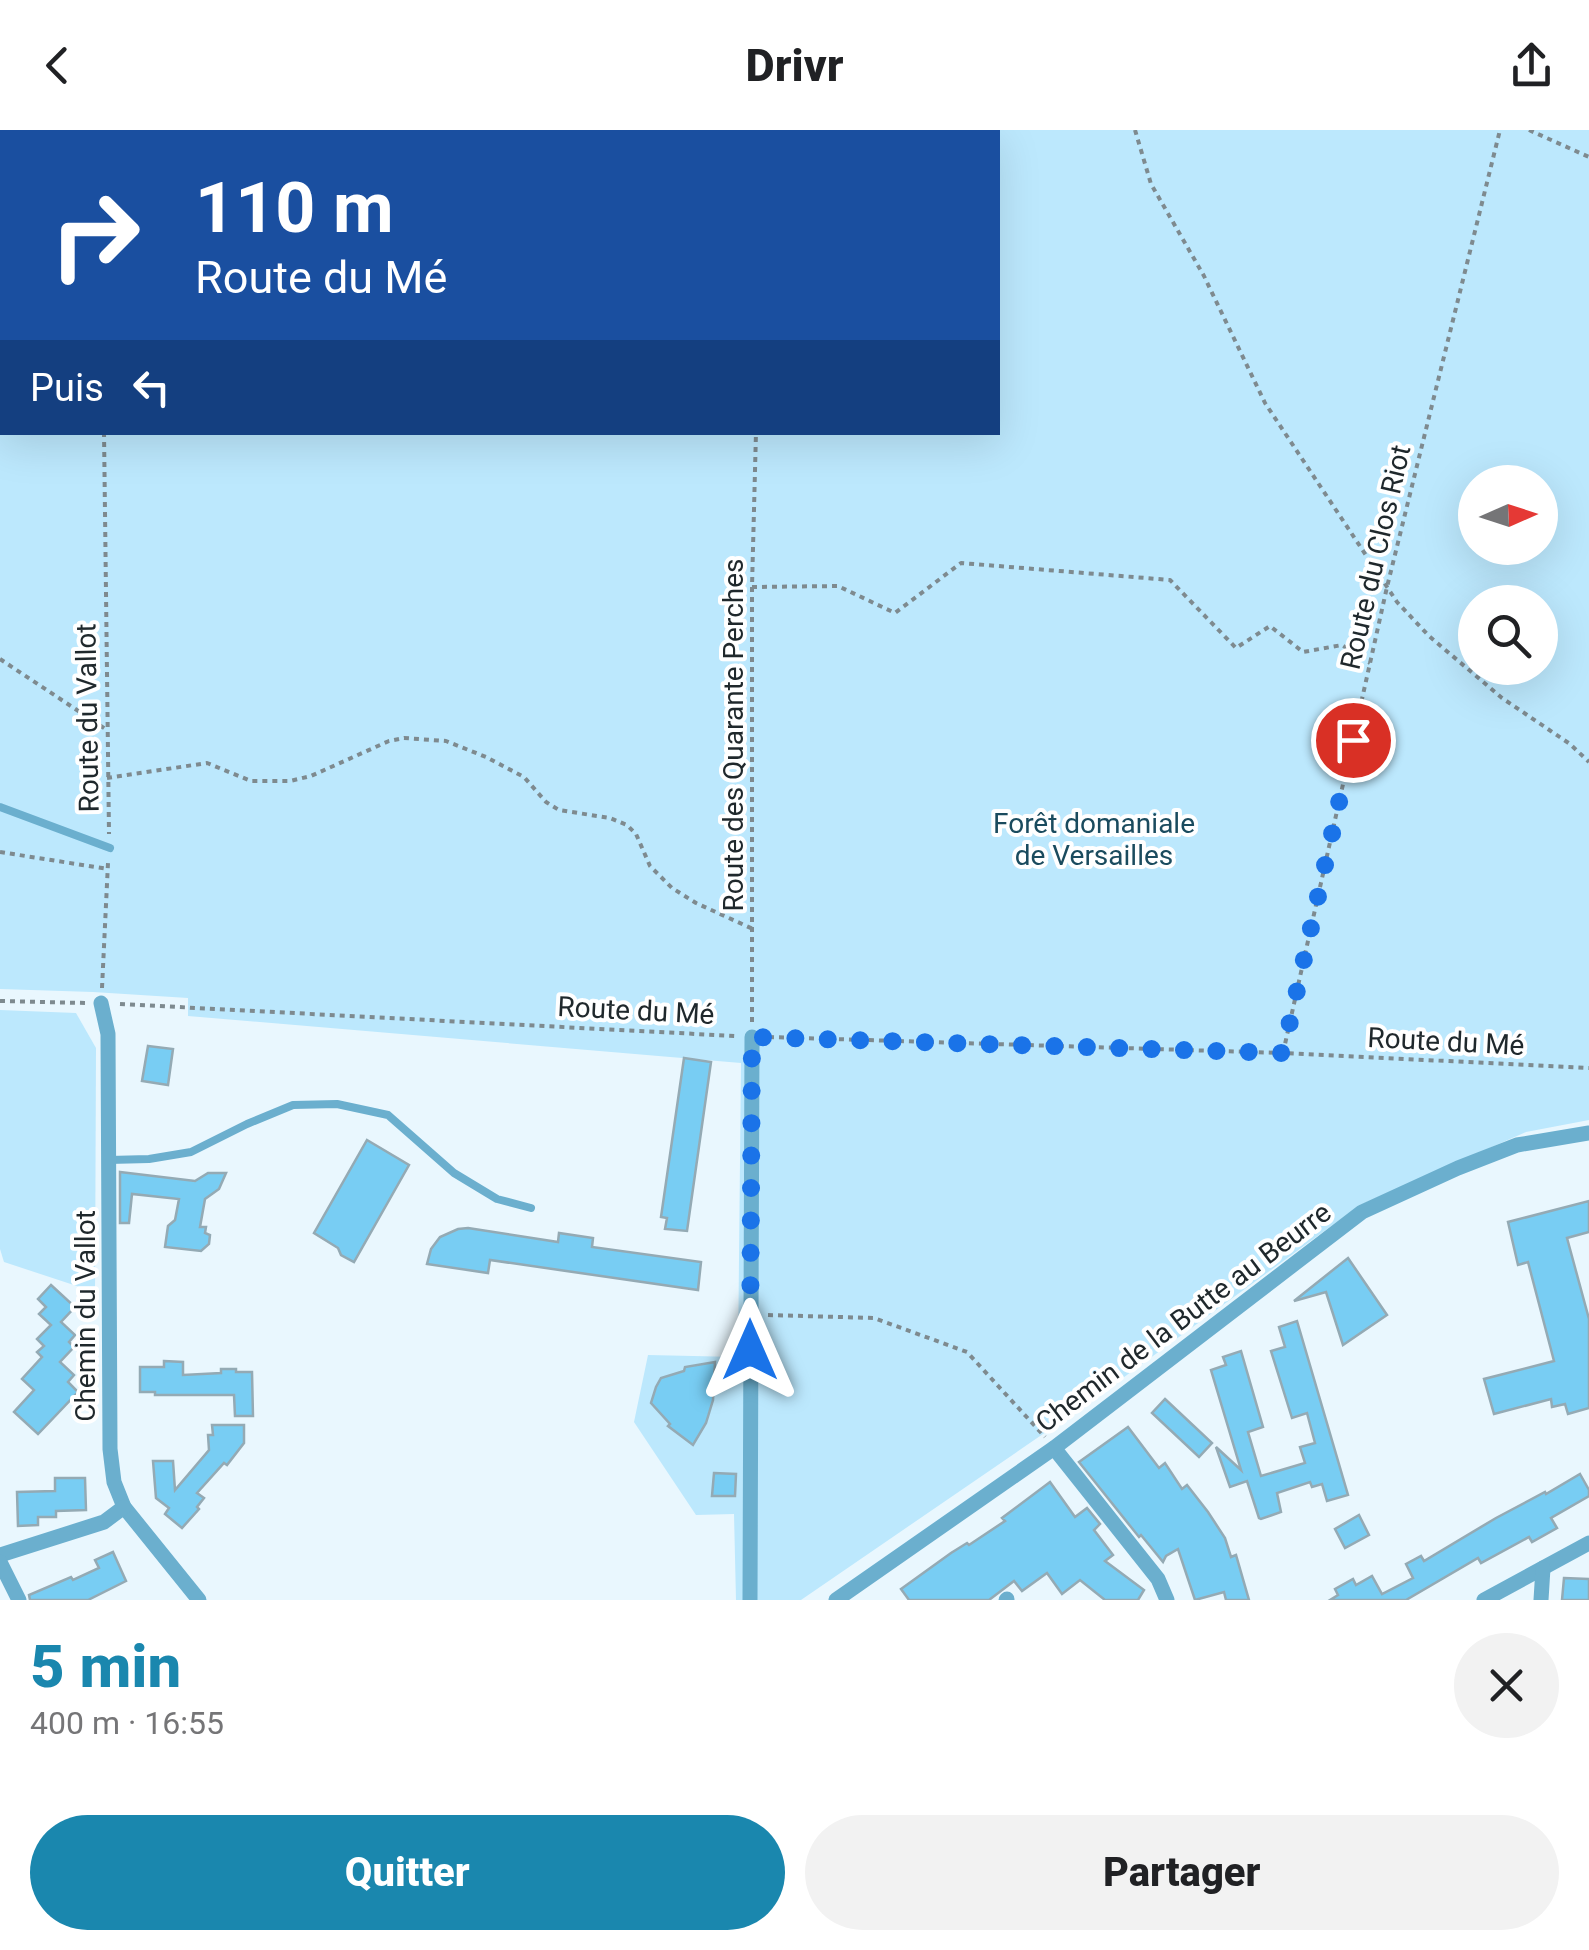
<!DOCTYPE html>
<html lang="fr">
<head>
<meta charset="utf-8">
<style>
  body { margin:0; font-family:Roboto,sans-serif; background:#f2f2f2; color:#202124; height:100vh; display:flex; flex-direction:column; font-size:38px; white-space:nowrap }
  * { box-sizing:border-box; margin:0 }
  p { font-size:32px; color:#757577 }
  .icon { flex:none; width:55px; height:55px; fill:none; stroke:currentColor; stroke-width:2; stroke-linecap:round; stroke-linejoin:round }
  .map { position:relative; height:1470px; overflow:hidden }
  .sheet { display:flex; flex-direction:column; background:#fff; flex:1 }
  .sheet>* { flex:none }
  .top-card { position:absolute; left:0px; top:0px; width:1000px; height:305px; box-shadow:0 10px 40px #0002; background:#1a4fa0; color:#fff; overflow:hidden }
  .needle { width:65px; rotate:87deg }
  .tools { position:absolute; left:1458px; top:335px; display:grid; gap:20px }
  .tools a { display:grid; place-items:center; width:100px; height:100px; border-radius:50%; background:#fff; box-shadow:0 10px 40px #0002; font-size:50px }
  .pin { position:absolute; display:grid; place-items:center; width:85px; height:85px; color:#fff; margin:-42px; border:5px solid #fff; border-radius:50%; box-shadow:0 2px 10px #0007 }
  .me { position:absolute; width:110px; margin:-55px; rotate:0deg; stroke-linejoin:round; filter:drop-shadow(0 0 8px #0008) }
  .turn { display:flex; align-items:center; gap:35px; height:210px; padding:0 30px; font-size:45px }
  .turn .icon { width:130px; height:130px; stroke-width:2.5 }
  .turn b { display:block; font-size:70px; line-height:85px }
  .then { display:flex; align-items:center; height:95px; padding:0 30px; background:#0003; gap:20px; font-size:38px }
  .round { display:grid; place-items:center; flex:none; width:105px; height:105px; border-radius:52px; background:#f2f2f2 }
  .headline { display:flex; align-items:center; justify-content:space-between; height:170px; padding:0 30px }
  h1 { font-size:60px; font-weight:800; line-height:75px; color:#1a87ae }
  .primary-button { display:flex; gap:20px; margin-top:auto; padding:20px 30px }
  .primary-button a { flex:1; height:115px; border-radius:60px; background:#1a87ae; color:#fff; font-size:40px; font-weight:800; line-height:115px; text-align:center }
  .primary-button a+a { background:#f2f2f2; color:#202124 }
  header { display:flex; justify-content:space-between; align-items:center; height:130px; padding:0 30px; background:#fff; font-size:45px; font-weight:800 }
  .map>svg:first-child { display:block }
</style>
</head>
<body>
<header><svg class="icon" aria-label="back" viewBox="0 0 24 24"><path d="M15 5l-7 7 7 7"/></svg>Drivr<svg class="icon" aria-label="share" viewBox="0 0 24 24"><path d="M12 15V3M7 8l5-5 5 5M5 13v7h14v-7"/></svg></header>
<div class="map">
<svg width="1589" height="1470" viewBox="0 0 1589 1470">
  <rect width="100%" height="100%" fill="#e9f7fe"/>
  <g fill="#bce8fd" fill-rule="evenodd">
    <path d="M0,0H1589V990L1526,1002L1360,1075L1094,1269L801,1470H736L734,1384L696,1385L634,1292L648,1225L738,1227L741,933L188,886V868L93,862L0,859ZM2,2H998V302H2ZM1475,352H1540V418H1475ZM1475,472H1540V538H1475Z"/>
    <polygon points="0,880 76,883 96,918 95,1162 4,1132 0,1119"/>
  </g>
  <g fill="#78cdf3" stroke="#94aab4" stroke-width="2.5">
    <polygon points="148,916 173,919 168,955 142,951"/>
    <polygon points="684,928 711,932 687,1101 665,1099 667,1088 661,1087"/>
    <polygon points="367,1010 409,1035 354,1132 341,1125 338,1118 314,1103"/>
    <polygon points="120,1042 195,1051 208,1043 226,1043 219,1059 205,1069 200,1097 206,1097 205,1103 210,1105 209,1114 201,1121 165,1117 168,1096 175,1090 179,1069 132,1064 129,1093 120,1093"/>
    <polygon points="1589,1071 1589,1102 1567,1108 1589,1189 1589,1278 1568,1284 1565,1274 1552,1277 1551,1269 1494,1284 1484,1249 1554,1231 1528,1132 1518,1135 1508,1092"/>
    <polygon points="468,1098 558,1112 559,1103 593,1108 592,1117 701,1132 698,1160 490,1130 488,1143 427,1134 431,1119 440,1107 458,1099"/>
    <polygon points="1348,1128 1387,1185 1343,1215 1326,1162 1294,1171"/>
    <polygon points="51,1155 75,1177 61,1192 75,1205 69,1212 74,1217 60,1232 74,1245 68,1252 78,1262 38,1304 14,1282 34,1260 22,1249 42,1227 37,1222 44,1216 37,1209 51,1195 39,1184 46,1177 38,1169"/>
    <polygon points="1297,1191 1348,1365 1327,1371 1322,1354 1312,1357 1310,1352 1277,1363 1281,1382 1261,1389 1259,1388 1247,1351 1230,1357 1216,1317 1241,1340 1211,1240 1226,1235 1223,1227 1241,1221 1263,1297 1248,1302 1261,1346 1305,1333 1300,1317 1315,1313 1307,1283 1292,1288 1271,1221 1285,1217 1279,1197"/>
    <polygon points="164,1231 183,1232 183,1245 221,1243 221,1239 236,1239 236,1242 252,1242 253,1286 235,1286 234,1265 155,1265 155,1262 140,1262 140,1237 164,1237"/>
    <polygon points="715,1232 713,1270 706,1293 693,1315 668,1296 670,1294 651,1273 656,1257 661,1248 684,1241 685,1237"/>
    <polygon points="1165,1269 1212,1313 1199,1327 1152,1283"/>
    <polygon points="212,1295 244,1295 244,1313 227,1335 224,1333 197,1363 204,1368 197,1377 199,1379 182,1398 165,1384 169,1378 156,1368 153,1331 173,1331 175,1360 209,1320 208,1305 213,1305"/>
    <polygon points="1128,1297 1159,1338 1165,1333 1182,1359 1187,1355 1208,1382 1225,1408 1231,1427 1236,1425 1249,1470 1226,1470 1224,1462 1195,1470 1178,1419 1166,1426 1163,1432 1141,1405 1139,1407 1079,1332"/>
    <polygon points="714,1343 736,1344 735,1366 712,1366"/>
    <polygon points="1580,1344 1589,1360 1589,1366 1551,1388 1557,1398 1532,1412 1529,1407 1481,1433 1478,1428 1406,1470 1330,1470 1338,1465 1335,1459 1353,1449 1356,1455 1372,1446 1382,1464 1413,1448 1406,1434 1421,1426 1424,1431 1496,1388 1545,1362 1546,1364"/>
    <polygon points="55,1348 85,1348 86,1380 56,1381 56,1387 38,1387 38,1395 18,1396 17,1362 55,1361"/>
    <polygon points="1050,1352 1075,1387 1087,1378 1100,1394 1094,1400 1113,1425 1105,1431 1144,1460 1138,1470 1105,1470 1080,1450 1062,1464 1047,1443 1022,1461 1014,1451 989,1470 909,1470 901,1459 951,1423 967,1413 969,1415 1005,1391 1002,1388"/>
    <polygon points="1359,1385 1369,1405 1345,1418 1335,1399"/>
    <polygon points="113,1422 126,1451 88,1470 30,1470 29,1465 71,1447 73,1450 99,1438 95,1430"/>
    <polygon points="1564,1448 1589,1449 1589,1470 1562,1470"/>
  </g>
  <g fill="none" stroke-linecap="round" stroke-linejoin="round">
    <g stroke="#7e8a8f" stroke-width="4" stroke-dasharray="5 5" stroke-linecap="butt">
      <polyline points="103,0 103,2"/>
      <polyline points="1135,0 1151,54 1204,146 1265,273 1397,472 1429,506 1502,568 1570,614 1589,632"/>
      <polyline points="1529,0 1589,27"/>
      <polyline points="252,2 255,0"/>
      <polyline points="764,2 764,0"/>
      <polyline points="0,166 2,164"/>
      <polyline points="104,302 109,704"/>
      <polyline points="752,457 838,456 895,483 961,433 1170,450 1236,518 1270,496 1303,522 1342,515 1370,533"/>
      <polyline points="0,529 107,600"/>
      <polyline points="107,648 207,633 251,651 290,651 311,646 389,611 404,608 446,611 486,627 524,647 546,672 559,680 610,688 627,695 636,704 650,736 672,758 696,773 753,799"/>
      <polyline points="0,722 108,739"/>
      <polyline points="102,858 108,733"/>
      <polyline points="0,871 86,873"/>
      <polyline points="120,874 735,906"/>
      <polyline points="752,892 752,457 756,302"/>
      <polyline points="769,907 1283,923 1589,938"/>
      <polyline points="1283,923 1387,457 1500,0"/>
      <polyline points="768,1185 874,1188 967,1222 1045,1307"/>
    </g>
    <g stroke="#6bafce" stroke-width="8">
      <polyline points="0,677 110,718"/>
      <polyline points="109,1030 149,1029 191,1022 247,994 293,975 337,974 388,985 454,1043 497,1069 531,1078"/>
    </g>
    <g stroke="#6bafce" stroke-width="15">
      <polyline points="101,873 108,904 110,1319 114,1352 124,1377 199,1470"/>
      <polyline points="1054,1318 1158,1449 1167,1470"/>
      <polyline points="0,1425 104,1392 124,1377"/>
      <polyline points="0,1432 19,1470"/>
      <polyline points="750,1470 752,907"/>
      <polyline points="836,1470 1054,1318 1362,1082 1458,1038 1517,1015 1589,1003"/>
      <polyline points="1006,1470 1007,1469"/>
      <polyline points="1484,1470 1589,1413"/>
      <polyline points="1541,1470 1543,1438"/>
    </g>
  </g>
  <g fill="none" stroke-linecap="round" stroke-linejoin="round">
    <polyline stroke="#1a73e8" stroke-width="18" stroke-dasharray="0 32.4" points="750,1220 752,907 1283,923 1353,610"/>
  </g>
  <g text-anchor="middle" stroke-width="8" stroke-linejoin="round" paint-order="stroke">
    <g font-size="28" fill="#1f282c" stroke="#fff">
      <text transform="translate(1375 427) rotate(-77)" y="10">Route du Clos Riot</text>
      <text transform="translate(87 588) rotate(-91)" y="10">Route du Vallot</text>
      <text transform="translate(733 605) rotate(-90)" y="10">Route des Quarante Perches</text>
      <text transform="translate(636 880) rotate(3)" y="10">Route du Mé</text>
      <text transform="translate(1446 911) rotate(3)" y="10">Route du Mé</text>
      <text transform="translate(85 1186) rotate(-90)" y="10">Chemin du Vallot</text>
      <text transform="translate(1183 1187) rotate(-37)" y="10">Chemin de la Butte au Beurre</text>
    </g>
    <g font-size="28" fill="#1a4b5e" stroke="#fff">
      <text x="1094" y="703">Forêt domaniale<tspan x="1094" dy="32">de Versailles</tspan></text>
    </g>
  </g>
</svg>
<div class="tools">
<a><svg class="needle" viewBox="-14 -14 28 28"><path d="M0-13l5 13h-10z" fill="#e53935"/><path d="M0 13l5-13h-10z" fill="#757577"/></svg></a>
<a><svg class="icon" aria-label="search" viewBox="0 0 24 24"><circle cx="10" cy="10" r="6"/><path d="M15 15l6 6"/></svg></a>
</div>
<div class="pin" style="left:1353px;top:610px;background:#d93025"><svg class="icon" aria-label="arrive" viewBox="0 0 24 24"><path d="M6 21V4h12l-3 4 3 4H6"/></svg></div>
<svg class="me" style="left:750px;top:1220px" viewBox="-20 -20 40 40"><path d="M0-17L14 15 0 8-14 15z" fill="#1a73e8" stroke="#fff" stroke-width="4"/></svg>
<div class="top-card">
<div class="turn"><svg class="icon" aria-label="right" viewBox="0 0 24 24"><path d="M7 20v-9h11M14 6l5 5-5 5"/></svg><div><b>110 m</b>Route du Mé</div></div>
<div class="then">Puis<svg class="icon" aria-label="left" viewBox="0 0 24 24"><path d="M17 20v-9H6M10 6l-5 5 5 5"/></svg></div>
</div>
</div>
<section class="sheet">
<div class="headline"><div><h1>5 min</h1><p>400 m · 16:55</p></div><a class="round"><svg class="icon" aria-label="close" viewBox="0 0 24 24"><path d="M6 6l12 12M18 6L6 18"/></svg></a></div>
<div class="primary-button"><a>Quitter</a><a>Partager</a></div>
</section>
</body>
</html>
